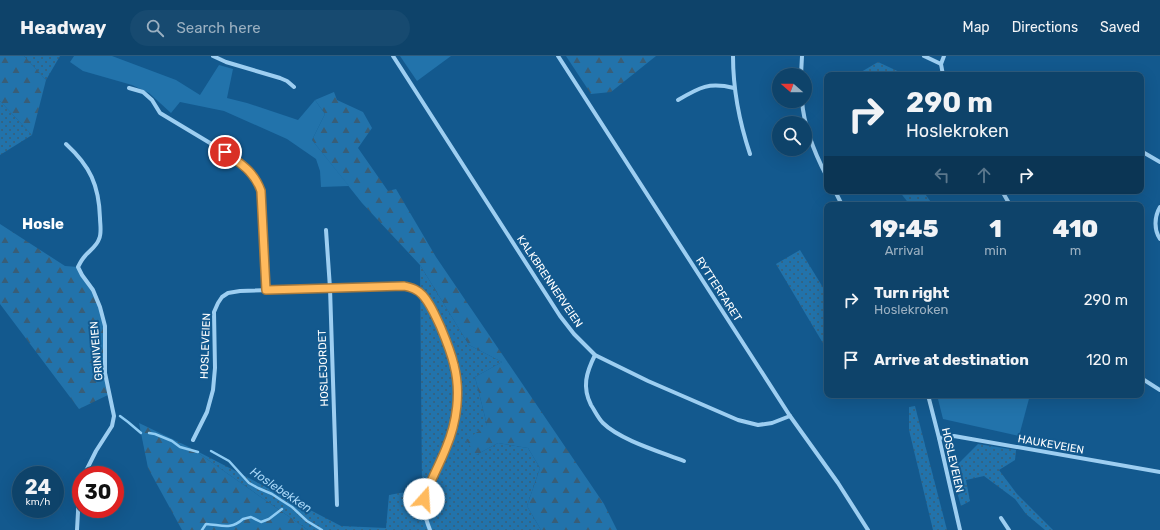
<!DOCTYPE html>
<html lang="en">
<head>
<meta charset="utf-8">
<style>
  body { margin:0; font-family:Rubik,sans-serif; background:#174a70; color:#f1f3f6; height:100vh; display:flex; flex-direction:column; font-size:15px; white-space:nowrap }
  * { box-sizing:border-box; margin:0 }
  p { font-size:13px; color:#9bb0c1 }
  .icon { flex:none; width:22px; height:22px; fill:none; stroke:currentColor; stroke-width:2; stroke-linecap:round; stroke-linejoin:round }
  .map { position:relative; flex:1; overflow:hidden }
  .sheet { position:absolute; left:824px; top:146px; width:320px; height:196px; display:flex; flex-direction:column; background:#0e436a; border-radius:8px; box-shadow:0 4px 16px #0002,0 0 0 1px #2e5c7e }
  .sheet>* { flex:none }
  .hud { position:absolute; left:824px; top:16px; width:320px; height:122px; border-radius:8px; box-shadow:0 4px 16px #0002,0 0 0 1px #2e5c7e; background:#0e436a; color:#f1f3f6; overflow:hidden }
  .needle { width:26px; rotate:290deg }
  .buttons { position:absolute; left:772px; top:12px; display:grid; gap:8px }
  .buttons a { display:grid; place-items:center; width:40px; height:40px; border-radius:50%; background:#0e436a; box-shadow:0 4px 16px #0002,0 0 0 1px #2e5c7e; font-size:20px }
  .speed { position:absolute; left:12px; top:410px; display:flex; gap:8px; font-size:20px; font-weight:700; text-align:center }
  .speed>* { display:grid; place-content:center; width:52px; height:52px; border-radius:50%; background:#0e436a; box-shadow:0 4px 16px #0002,0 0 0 1px #2e5c7e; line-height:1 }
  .speed small { font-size:10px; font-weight:400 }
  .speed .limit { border:6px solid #d22; background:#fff; color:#111 }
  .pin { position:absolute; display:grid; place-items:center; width:34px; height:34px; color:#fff; margin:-17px; border:2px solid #fff; border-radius:50%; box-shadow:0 1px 4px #0007 }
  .me { position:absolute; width:44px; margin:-22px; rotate:19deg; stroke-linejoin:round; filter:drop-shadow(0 0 3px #0008) }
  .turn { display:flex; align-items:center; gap:14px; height:84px; padding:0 16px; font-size:18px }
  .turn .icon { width:52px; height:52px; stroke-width:2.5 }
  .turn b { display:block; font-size:28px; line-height:34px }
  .lanes { display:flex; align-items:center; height:38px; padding:0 16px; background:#0003; justify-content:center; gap:20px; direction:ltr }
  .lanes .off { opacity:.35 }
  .eta { display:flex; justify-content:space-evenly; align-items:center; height:68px; text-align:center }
  .eta b { font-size:24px; font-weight:800; line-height:28px }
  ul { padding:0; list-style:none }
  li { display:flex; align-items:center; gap:12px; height:60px; padding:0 16px }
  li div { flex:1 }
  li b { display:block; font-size:15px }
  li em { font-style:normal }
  header { display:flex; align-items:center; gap:24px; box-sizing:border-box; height:56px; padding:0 20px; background:#0e436a; border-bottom:1px solid #2e5c7e }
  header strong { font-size:19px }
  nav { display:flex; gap:22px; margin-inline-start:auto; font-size:14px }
  .search { width:280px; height:36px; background:#174a70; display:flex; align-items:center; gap:10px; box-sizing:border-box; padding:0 14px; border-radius:22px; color:#9bb0c1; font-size:15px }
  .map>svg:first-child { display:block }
</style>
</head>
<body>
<header>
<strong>Headway</strong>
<div class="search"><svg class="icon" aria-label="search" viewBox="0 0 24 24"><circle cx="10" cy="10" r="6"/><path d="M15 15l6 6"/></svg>Search here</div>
<nav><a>Map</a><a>Directions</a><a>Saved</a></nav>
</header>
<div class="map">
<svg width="1160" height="474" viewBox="0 0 1160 474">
  <defs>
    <pattern id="grass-dots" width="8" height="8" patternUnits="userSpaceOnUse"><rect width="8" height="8" fill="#2273ab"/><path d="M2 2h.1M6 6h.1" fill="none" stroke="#395e77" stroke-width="1.8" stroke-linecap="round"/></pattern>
    <pattern id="forest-firs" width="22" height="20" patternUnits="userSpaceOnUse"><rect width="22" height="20" fill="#2273ab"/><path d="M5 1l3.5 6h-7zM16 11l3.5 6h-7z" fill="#395e77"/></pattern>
  </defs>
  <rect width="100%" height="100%" fill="#13598e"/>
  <g fill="url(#grass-dots)">
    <polygon points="24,0 60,0 46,24"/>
    <polygon points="878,6 906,19 856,19"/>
    <polygon points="0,45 32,79 0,99"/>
    <polygon points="899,135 923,135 933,149 910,149"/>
    <polygon points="800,194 827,238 827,294 776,208"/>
    <polygon points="420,209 469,289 502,306 475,321 487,369 476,399 498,387 528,392 540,412 527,450 541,474 308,474 191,392 341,470 386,472 389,439 422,433"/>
    <polygon points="915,350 947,474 933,474 909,374 909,351"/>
    <polygon points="978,388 1016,394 1015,404 999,414 1017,438 1053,474 1045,474 1026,458 1015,443 984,420 966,424 970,445 961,450 951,415"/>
  </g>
  <g fill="url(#forest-firs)">
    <polygon points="0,0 24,0 46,24 32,79 0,45"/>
    <polygon points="566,0 656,0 611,36 591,38"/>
    <polygon points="334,36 337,44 363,56 372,72 358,92 388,135 396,133 436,201 604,448 617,474 541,474 527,450 540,412 528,392 498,387 476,399 466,384 487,369 475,321 502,306 469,289 420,209 362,147 312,84 325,58 315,44"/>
    <polygon points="0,168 65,210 78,211 93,234 105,270 105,317 110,338 79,353 0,248"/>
    <polygon points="139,367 191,392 308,474 182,474 148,412"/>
  </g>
  <g fill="#2273ab">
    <polygon points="74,0 112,0 176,24 200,39 219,9 233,13 227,42 247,47 298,64 315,44 325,58 312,84 349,130 321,131 320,115 316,103 287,83 224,55 180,46 171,57 149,37 132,29 83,15 70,6"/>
    <polygon points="400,0 451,0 417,25"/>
    <polygon points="937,339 1030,339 1019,380 943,363"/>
  </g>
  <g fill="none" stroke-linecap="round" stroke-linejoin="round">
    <g stroke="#8fccf4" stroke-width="2.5">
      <polyline points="120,360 128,366 141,377"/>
      <polyline points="149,377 155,378 172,385 180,391 198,396"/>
      <polyline points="211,395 229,405 249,427 258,432 272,438 281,444 292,451 307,465 322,474"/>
      <path d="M202,474L206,468C222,469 231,474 243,463L251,461L261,466L269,463L282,453"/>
    </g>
    <g stroke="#9dcef1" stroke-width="4">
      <polyline points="213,0 226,6 280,22 287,25 294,31"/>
      <polyline points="393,0 560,260 574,278 595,299 648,325 738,364 758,369 772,367 790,360"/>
      <polyline points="558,0 790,360 838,427 868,474"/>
      <path d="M733,0C733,35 739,65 750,98"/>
      <polyline points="924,0 941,8"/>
      <polyline points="801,19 802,0"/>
      <polyline points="943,19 941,8 944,0"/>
      <polyline points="129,32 143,36 152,44 160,57 215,90 243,110 250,117 257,125 261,135 266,234"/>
      <path d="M678,44C700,31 709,26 734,32"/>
      <path d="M802,45C804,71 815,98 827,121"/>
      <path d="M66,88C90,110 99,129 100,162C100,168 102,177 99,183C97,190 89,195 85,200C82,203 80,207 78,211L82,219L93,234L100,251L105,270V317L114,360L112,370L96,395L84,419"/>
      <polyline points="1141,95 1160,106"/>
      <polyline points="835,135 842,149"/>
      <polyline points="1002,135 1010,149"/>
      <path d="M1160,151C1154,161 1154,174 1160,183"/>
      <polyline points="326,174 330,232 337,449"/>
      <path d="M595,299C586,317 582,331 591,349C595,355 598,362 603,367C620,384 661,396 684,405"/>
      <polyline points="1141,322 1160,334"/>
      <polyline points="928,339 939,382 960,474"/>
      <polyline points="939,382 954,380 1160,416"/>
      <path d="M193,384L207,356L213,334L215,312L214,256L218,247L222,241L228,237L240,235L404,230C408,231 413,232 416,234C426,239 436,261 441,271C452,298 459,321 457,351C456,371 447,390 438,408C433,419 427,430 425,442C422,452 426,464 430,474"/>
      <polyline points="1001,462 1009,474"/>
      <polyline points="77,474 79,438 81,428"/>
    </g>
  </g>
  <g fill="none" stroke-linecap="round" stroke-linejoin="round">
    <g stroke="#a6793c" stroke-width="10">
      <path id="route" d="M225,96C241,108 254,115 261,135L266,234L404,230C408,231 413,232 416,234C427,239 436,261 441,272C446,284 451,296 454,309C461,336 457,366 446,392C439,410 430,425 424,443"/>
    </g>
    <use href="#route" stroke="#ffba5d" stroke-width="7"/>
  </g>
  <g text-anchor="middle" stroke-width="4" stroke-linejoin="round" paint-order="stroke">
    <g font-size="11" fill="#fff" stroke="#13598e">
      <text transform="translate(550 225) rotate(56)" y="4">KALKBRENNERVEIEN</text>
      <text transform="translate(719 233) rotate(57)" y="4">RYTTERFARET</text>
      <text transform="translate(205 290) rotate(-88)" y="4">HOSLEVEIEN</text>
      <text transform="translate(96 295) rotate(-95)" y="4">GRINIVEIEN</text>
      <text transform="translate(323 312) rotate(-92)" y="4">HOSLEJORDET</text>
      <text transform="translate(1051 388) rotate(10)" y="4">HAUKEVEIEN</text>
      <text transform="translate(953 404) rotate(77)" y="4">HOSLEVEIEN</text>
    </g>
    <g font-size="12" font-style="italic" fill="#a9d8f8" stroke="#13598e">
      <text transform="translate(281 434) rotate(34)" y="4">Hoslebekken</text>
    </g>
    <g font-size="15" font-weight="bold" fill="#fff" stroke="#13598e">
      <text x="43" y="173">Hosle</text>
    </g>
  </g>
</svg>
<div class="buttons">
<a><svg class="needle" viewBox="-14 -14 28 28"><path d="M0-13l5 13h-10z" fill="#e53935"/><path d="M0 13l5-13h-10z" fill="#9bb0c1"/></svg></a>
<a><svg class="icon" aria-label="search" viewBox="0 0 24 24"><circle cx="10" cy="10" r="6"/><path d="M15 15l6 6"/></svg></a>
</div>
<div class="speed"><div>24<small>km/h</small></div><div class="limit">30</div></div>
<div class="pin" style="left:225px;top:96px;background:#d93025"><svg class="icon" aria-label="arrive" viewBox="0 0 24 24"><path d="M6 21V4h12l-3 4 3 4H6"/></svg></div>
<svg class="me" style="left:424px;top:443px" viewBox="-20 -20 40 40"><circle r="19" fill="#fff"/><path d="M0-13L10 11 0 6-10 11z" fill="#ffba5d"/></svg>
<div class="hud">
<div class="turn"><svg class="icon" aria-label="right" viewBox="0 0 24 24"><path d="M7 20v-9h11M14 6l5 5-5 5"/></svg><div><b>290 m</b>Hoslekroken</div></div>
<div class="lanes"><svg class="icon off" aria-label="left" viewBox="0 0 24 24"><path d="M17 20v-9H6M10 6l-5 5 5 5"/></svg><svg class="icon off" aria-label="ahead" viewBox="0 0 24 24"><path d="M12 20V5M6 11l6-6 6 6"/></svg><svg class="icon" aria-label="right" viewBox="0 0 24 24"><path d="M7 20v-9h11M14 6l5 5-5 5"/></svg></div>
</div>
<section class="sheet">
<div class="eta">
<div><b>19:45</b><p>Arrival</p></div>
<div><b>1</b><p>min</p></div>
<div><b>410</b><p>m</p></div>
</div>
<ul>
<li><svg class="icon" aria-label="right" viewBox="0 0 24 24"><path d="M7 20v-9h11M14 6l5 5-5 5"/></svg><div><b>Turn right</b><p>Hoslekroken</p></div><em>290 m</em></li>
<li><svg class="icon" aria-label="arrive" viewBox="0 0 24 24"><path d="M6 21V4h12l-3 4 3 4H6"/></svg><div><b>Arrive at destination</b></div><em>120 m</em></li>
</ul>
</section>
</div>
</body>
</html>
